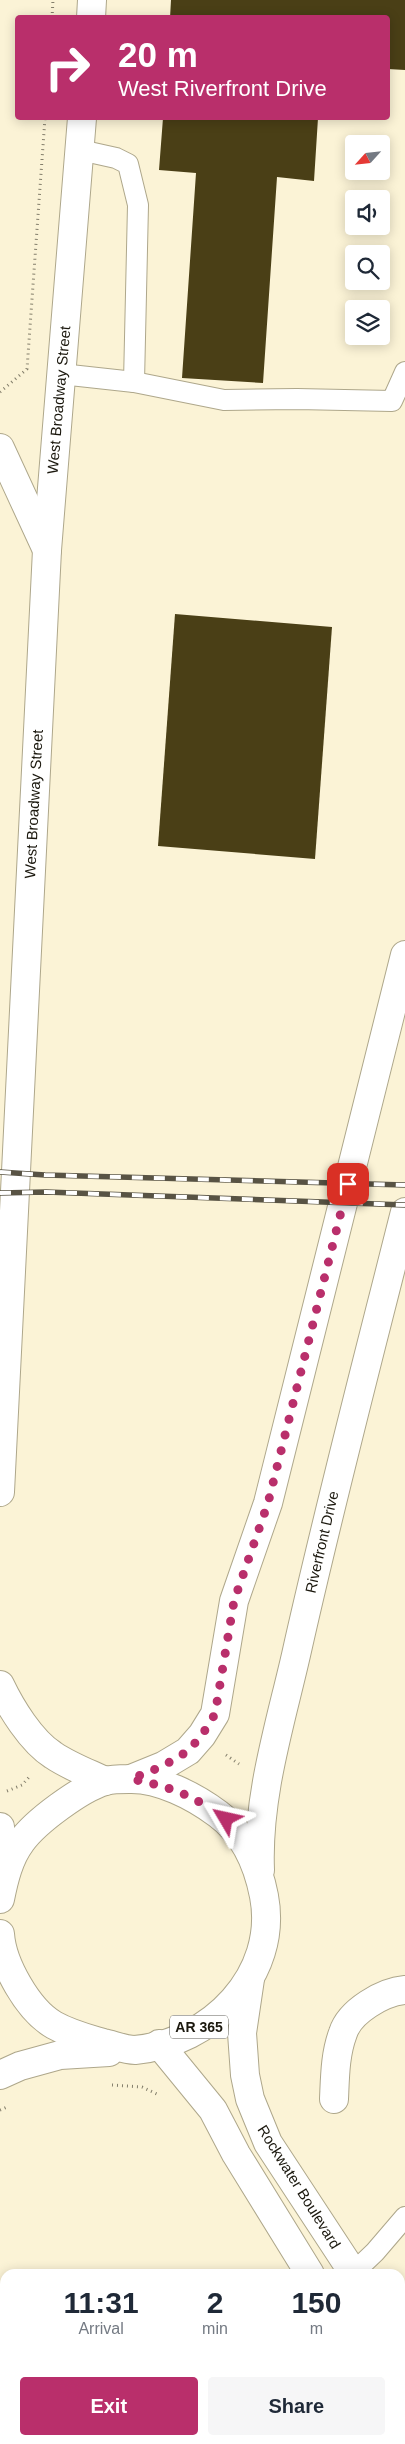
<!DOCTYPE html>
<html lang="en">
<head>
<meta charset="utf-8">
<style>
  body { margin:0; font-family:Helvetica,sans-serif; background:#f6f6f7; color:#1f2937; height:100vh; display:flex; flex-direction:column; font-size:19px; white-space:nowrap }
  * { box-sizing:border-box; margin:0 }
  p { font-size:16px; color:#747a83 }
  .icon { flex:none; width:28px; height:28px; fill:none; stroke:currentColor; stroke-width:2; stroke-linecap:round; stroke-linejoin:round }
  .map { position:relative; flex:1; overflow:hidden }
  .drawer { position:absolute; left:0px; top:2269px; width:405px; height:176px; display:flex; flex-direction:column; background:#fff; border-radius:15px 15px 0 0; box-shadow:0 2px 12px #0003 }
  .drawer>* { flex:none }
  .hud { position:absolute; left:15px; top:15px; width:375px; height:105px; border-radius:5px; box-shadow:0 2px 12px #0003; background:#b92f6b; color:#fff; overflow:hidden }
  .needle { width:32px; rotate:243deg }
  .buttons { position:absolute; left:345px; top:135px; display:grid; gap:10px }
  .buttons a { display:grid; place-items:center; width:45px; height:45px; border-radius:5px; background:#fff; box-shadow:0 2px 12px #0003; font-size:25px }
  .pin { position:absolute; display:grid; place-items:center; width:42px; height:42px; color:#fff; margin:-21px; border-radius:10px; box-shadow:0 2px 8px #0006 }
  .me { position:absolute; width:55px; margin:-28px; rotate:306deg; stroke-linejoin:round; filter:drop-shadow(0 0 4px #0008) }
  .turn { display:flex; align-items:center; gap:18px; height:105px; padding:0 20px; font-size:22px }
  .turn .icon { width:65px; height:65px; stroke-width:2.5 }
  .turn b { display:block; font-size:35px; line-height:42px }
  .eta { display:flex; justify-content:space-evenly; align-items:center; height:85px; text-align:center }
  .eta b { font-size:30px; font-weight:700; line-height:35px }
  .button { display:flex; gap:10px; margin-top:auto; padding:10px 20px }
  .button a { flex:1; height:58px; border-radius:5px; background:#b92f6b; color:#fff; font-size:20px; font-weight:700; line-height:58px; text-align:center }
  .button a+a { background:#f6f6f7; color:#1f2937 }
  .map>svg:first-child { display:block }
</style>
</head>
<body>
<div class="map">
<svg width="405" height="2444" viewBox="0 0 405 2444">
  <rect width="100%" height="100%" fill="#fbf3d6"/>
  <g fill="#4a3f16">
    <polygon points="171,0 405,0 405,70 388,69 388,18 170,18"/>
    <polygon points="163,118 318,118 314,181 277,177 263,383 182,378 196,173 159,170"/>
    <polygon points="175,614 332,627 315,859 158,846"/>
  </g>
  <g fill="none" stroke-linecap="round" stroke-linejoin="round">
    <g stroke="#aea78b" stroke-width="22">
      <g id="service">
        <polyline points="80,150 116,158 128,164 138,205 134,382"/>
        <polyline points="61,374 134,382 224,400 297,399 392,401 405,372"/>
        <polyline points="353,2273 375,2252 405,2217"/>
      </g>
    </g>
    <g stroke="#aea78b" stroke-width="30">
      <path id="minor" d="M334,2099C335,2077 335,2054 343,2033C350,2011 383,1992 405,1990"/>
    </g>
    <g stroke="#aea78b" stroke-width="30">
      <g id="tertiary">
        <polyline points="0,448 47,550"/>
        <polyline points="250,1979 242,2033 245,2075 250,2099 268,2143 354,2274"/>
        <polyline points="159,2044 213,2110 236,2154 310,2274"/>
        <polyline points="400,2339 405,2348"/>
        <polyline points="400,2424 405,2433"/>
      </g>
    </g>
    <g stroke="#aea78b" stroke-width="30">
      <g id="secondary">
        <polyline points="91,18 92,0"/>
        <polyline points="0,1492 47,550 82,118"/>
        <path d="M0,1685C11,1708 31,1741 53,1755C69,1766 88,1773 105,1781"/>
        <polyline points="0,1827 5,1873"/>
      </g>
    </g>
    <g stroke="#aea78b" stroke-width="30">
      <g id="primary">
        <polyline points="131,1779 163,1766 188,1751 202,1735 215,1714 234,1601 268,1503 405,955"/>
        <path d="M260,1870C257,1797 280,1725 296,1655C329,1507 368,1359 405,1212"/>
        <path d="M0,1899C4,1879 9,1858 21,1842C35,1822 81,1788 105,1781C112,1779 122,1779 129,1779C159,1778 194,1796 218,1814C244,1833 258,1865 264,1896C279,1975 211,2043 135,2050C125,2050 113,2045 103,2043C86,2038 70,2034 54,2025C28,2010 2,1964 0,1934"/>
        <polyline points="0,2075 20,2066 60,2055 109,2052"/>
      </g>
    </g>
    <g stroke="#837e6b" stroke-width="3" stroke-dasharray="1 4" stroke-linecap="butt">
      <polyline points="52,18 53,0"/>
      <polyline points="0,392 27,369 45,118"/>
      <polyline points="226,1755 239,1764"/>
      <polyline points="7,1791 22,1785 30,1776"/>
      <polyline points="112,2085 142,2087 159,2095"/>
      <polyline points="0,2110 7,2107"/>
    </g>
    <use href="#service" stroke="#fff" stroke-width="20"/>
    <use href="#minor" stroke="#fff" stroke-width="28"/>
    <use href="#tertiary" stroke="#fff" stroke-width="28"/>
    <use href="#secondary" stroke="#fff" stroke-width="28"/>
    <use href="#primary" stroke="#fff" stroke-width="28"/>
    <g stroke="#585344" stroke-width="5.5">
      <g id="rail">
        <polyline points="0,1172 45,1175 405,1185"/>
        <polyline points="0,1193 46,1192 405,1205"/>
      </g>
    </g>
    <use href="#rail" stroke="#fff" stroke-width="4" stroke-dasharray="11" stroke-linecap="butt"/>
  </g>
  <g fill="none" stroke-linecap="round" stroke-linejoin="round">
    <path stroke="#b92f6b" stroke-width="9" stroke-dasharray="0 16.2" d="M226,1819C192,1795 172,1787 131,1779L163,1766L188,1751L202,1735L215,1714L234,1601L268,1503L348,1184"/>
  </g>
  <g text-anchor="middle" stroke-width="5" stroke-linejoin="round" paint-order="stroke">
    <rect fill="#fff" stroke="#5f5d56" stroke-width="1" x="170" y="2015.5" width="58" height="23" rx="4"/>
    <g font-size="14" font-weight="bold" fill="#1b180e">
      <text x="199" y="2032">AR 365</text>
    </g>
    <g font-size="15" fill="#1b180e" stroke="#fff">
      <text transform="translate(59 400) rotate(-85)" y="5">West Broadway Street</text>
      <text transform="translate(34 804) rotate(-87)" y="5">West Broadway Street</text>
      <text transform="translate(322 1542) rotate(-77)" y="5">Riverfront Drive</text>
      <text transform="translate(299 2187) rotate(58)" y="5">Rockwater Boulevard</text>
    </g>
  </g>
</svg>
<div class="buttons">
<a><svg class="needle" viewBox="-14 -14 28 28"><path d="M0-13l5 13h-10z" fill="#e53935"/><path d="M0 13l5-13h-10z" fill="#747a83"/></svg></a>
<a><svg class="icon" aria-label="sound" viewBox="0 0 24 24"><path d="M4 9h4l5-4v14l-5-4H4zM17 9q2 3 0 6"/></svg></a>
<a><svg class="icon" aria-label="search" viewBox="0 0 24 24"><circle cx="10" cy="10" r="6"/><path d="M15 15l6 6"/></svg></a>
<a><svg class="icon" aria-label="layers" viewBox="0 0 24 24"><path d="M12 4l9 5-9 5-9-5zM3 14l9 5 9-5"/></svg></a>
</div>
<div class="pin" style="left:348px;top:1184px;background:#d93025"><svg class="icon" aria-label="arrive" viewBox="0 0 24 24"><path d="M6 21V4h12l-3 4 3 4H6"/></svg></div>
<svg class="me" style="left:226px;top:1819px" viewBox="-20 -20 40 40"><path d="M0-17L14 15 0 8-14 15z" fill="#b92f6b" stroke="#fff" stroke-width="4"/></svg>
<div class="hud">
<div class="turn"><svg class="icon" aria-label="right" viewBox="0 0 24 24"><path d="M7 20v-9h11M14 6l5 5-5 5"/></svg><div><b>20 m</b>West Riverfront Drive</div></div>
</div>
<section class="drawer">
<div class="eta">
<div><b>11:31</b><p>Arrival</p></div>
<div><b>2</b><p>min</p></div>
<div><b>150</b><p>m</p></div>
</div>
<div class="button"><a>Exit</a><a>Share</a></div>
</section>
</div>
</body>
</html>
